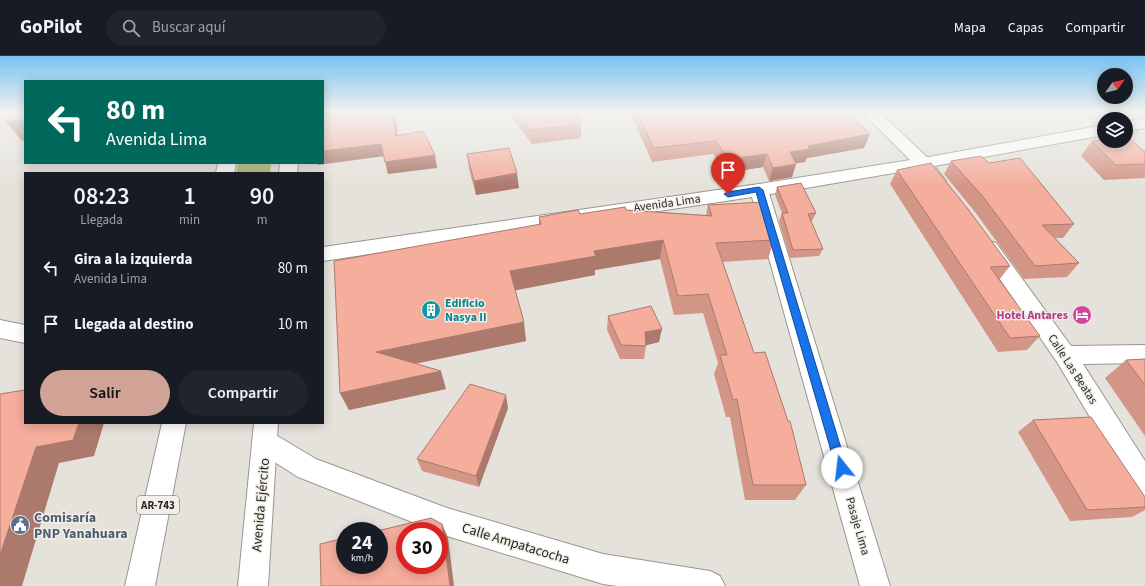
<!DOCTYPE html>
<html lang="es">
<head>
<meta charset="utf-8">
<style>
  body { margin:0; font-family:"Source Sans 3",sans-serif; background:#20242c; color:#f1f3f6; height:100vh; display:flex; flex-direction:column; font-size:15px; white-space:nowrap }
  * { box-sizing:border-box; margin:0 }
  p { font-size:13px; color:#9ea1a6 }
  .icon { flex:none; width:22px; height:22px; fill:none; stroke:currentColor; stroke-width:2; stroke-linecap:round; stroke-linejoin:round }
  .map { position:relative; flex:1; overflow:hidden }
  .side { position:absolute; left:24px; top:116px; width:300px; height:252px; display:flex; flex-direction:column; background:#171b24; border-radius:0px; box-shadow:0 2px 10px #0003 }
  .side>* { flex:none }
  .guide { position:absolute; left:24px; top:24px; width:300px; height:84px; border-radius:0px; box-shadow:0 2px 10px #0003; background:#00695c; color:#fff; overflow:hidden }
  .needle { width:26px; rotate:56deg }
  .buttons { position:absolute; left:1097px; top:12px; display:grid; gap:8px }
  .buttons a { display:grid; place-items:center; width:36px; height:36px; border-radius:50%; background:#171b24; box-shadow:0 2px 10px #0003; font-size:20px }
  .speed { position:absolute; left:336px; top:466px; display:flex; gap:8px; font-size:20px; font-weight:700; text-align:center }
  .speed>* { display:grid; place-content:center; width:52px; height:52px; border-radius:50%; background:#171b24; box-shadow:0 2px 10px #0003; line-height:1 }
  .speed small { font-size:10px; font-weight:400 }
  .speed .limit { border:6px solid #d22; background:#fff; color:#111 }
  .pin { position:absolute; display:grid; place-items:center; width:34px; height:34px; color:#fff; margin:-41px -17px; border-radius:50% 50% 50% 0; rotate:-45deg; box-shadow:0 0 4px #0007 }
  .pin .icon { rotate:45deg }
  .me { position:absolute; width:44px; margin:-22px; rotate:344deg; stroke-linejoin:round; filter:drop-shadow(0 0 3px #0008) }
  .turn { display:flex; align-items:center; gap:14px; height:84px; padding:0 16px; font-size:18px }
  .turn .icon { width:52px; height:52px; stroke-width:2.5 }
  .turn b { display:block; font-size:28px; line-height:34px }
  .eta { display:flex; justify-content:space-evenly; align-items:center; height:68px; text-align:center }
  .eta b { font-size:24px; font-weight:600; line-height:28px }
  .button { display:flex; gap:8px; margin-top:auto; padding:8px 16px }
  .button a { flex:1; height:46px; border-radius:24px; background:#d1a396; color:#111; font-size:16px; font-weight:600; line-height:46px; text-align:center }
  .button a+a { background:#20242c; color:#f1f3f6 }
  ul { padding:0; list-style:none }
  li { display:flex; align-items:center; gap:12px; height:56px; padding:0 16px }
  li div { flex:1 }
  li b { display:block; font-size:15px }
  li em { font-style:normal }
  header { display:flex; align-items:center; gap:24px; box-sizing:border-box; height:56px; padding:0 20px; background:#171b24; border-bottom:1px solid #363941 }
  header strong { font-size:19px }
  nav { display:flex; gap:22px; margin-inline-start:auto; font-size:14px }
  .search { width:280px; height:36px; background:#20242c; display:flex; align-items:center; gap:10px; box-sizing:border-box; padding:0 14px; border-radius:22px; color:#9ea1a6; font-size:15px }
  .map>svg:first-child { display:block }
</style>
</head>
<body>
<header>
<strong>GoPilot</strong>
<div class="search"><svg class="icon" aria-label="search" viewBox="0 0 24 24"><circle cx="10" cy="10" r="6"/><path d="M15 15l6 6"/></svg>Buscar aquí</div>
<nav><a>Mapa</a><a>Capas</a><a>Compartir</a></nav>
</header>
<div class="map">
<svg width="1145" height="530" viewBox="0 0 1145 530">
  <rect width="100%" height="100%" fill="#e5e2db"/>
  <polygon fill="#acb771" points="238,107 271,107 270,117 236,117"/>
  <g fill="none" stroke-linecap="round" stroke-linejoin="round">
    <g stroke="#99968f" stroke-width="2">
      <g id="minor">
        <polygon points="862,56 879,56 929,103 946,125 943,129 937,131 931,129 917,111"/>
        <polygon points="759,128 765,130 768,134 890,530 860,530 750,134 753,130"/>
        <polygon points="989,185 996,187 1071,290 1145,289 1145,307 1083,308 1145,405 1145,442 1136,438 1057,306 982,197 979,192 982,187"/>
        <polygon points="0,264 25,269 25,287 0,282"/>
        <polygon points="265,375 274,378 316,403 447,452 603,498 710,515 720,520 725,530 618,530 603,528 447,480 439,476 439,475 435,475 298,421 256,394 252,386 256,378"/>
      </g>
    </g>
    <g stroke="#99968f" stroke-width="2">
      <g id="tertiary">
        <polygon points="1145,62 1145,72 1126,75 1126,65"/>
        <polygon points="1104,69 1104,79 923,112 759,140 323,205 323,191 759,128 923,102"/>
      </g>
    </g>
    <g stroke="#99968f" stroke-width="2">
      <g id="primary">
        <polygon points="218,107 236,107 234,117 216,117"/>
        <polygon points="280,107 298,107 297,117 279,117"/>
        <polygon points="162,367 186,367 155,530 125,530"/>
        <polygon points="254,367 278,367 268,530 238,530"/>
      </g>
    </g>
    <use href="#minor" fill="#fff" fill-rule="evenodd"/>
    <use href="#tertiary" fill="#fff" fill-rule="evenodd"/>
    <use href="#primary" fill="#fff" fill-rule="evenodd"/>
  </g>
  <g fill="#d39586">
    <polygon points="508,56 576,56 581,68 581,82 532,88"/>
    <polygon points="630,56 861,56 861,57 850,59 864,92 807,102 805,106 796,107 792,121 769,125 763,111 725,117 713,98 652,106"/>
    <polygon points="1092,85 1145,96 1145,121 1144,122 1104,124 1081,100"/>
    <polygon points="467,98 519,132 476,139 469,113"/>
    <polygon points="951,105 989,107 1074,168 1063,182 1055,182 1079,207 1067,221 1024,223 975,156 944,118"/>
    <polygon points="897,114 1010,210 999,224 1040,280 1027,294 998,296 890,128"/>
    <polygon points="777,131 816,157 812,165 811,165 823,193 819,200 790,202 779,165 782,157 775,139"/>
    <polygon points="708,149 774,184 768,203 722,206 754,297 806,429 795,444 745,444 730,361 726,361 714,318 718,307 703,257 674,259 660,203 595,214 595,219 515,234 526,285 415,308 446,333 349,354 340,337 539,168 539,161 580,158 626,154 706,159"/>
    <polygon points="608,260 659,286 646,289 644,303 620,303 607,274"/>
    <polygon points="1145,303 1145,380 1105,322 1126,304"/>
    <polygon points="508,352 479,431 422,415 417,403"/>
    <polygon points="1033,364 1145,441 1145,454 1132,461 1070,465 1018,376"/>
  </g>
  <g fill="#ac796d">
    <polygon points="393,56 394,56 396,63 399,92 396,80"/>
    <polygon points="838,56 861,56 861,57 836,62"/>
    <polygon points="25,63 25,85 22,85 6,66"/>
    <polygon points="870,78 864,92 807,102 805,106 786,109 790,96 808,90"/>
    <polygon points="381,88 385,100 318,109 317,107 323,107 323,95"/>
    <polygon points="767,98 763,111 725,117 728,103"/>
    <polygon points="435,99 437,112 388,118 385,106"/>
    <polygon points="796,108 792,121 769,125 773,112"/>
    <polygon points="517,117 519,132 476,139 474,125"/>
    <polygon points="663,184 660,203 595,214 595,219 512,235 510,215 594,195"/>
    <polygon points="524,266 526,285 383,314 376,296"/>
    <polygon points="662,273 659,286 643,290 645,276"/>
    <polygon points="441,315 446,333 349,354 340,337"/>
    <polygon points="506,339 508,352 479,431 476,420"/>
    <polygon points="79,367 104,367 94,400 59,407 22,530 0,530 0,499 36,391"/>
    <polygon points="442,468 448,482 454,530 450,530"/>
  </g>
  <g fill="#f5ad9c" stroke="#ac796d" fill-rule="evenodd">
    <polygon points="10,56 25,56 25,63 6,66"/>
    <polygon points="354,56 393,56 396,80 423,75 435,99 385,106 381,88 323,95 323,60"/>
    <polygon points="517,56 576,56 581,68 531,74"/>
    <polygon points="637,56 847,56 870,78 808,90 810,93 790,96 796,108 773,112 767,98 728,103 716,85 654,92"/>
    <polygon points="1126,83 1130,83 1145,96 1145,108 1116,109 1092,85 1104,84 1104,85 1126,85"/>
    <polygon points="509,92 517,117 474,125 467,98"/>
    <polygon points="981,100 989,107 1020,102 1074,168 1042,169 1079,207 1035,210 984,142 951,105"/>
    <polygon points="931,107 968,153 1010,210 990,211 1040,280 1010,282 897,114"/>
    <polygon points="801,127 816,157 808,158 823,193 793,194 782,157 788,157 777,131"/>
    <polygon points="763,146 774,184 716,187 754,297 765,296 788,365 790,365 806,429 753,429 737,343 733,344 720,299 727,299 708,238 678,240 663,184 594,195 596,200 510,215 524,266 376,296 441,315 340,337 334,205 541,168 539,161 578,154 580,158 625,151 626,154 712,160 708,149"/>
    <polygon points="651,250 662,273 645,276 646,290 621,289 608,260"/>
    <polygon points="1145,303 1145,329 1126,304"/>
    <polygon points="470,328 506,339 476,420 417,403"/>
    <polygon points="25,334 25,367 79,367 73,384 36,391 0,499 0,338"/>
    <polygon points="1091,361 1145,441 1145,451 1087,454 1033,364"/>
    <path d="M431,462L442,468L450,530H321L320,488L345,482V509H379V475H377ZM405,475H439V509H405Z"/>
  </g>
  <linearGradient id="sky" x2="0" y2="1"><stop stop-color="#77c2f1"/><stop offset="0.43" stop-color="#f3f2ef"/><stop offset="1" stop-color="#f3f2ef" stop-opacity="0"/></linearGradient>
  <rect width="1145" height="130" fill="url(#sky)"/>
  <polygon fill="#1a73e8" stroke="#114b97" points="759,131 763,134 847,412 845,415 842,417 838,415 836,412 756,136 728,141 724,138 728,136"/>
  <defs>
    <g id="building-disc" transform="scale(1)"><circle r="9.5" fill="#0f9aa8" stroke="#f2efe8"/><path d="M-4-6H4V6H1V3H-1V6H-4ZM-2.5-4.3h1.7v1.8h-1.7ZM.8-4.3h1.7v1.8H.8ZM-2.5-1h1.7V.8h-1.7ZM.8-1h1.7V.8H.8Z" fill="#fff"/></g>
    <g id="hotel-disc" transform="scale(1)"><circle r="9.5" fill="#d1479c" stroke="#f2efe8"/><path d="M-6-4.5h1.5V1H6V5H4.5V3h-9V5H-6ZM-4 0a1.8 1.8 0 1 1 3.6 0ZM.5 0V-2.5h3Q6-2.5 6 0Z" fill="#fff"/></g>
    <g id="civic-disc" transform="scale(1)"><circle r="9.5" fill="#5c6f8a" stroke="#f2efe8"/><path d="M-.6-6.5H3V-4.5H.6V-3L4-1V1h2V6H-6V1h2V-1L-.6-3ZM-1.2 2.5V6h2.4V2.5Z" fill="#fff"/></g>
  </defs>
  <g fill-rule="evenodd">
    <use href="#building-disc" x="431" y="254"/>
    <use href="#hotel-disc" x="1082" y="259"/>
    <use href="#civic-disc" x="20" y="469"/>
  </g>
  <g text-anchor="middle" stroke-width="3" stroke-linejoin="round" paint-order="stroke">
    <rect fill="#f2efe8" stroke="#65625f" stroke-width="1" x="137" y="440" width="42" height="18" rx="3"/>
    <g font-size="11" font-weight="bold" fill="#282624">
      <text x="158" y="453">AR-743</text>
    </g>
    <g font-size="12" fill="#282624" stroke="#f2efe8">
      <text transform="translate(667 147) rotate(-8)" y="4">Avenida Lima</text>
      <text transform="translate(1073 313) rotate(57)" y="4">Calle Las Beatas</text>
      <text transform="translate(858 470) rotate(74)" y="4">Pasaje Lima</text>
    </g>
    <g font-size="12" font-weight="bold" fill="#0d838f" stroke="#f2efe8" text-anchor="start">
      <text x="445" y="251">Edificio<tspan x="445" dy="14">Nasya II</tspan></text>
    </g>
    <g font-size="12" font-weight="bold" fill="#b23c85" stroke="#f2efe8" text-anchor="end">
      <text x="1068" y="263">Hotel Antares</text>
    </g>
    <g font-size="14" fill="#282624" stroke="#f2efe8">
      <text transform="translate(260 449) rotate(-85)" y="5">Avenida Ejército</text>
      <text transform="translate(516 487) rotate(17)" y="5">Calle Ampatacocha</text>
    </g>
    <g font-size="14" font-weight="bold" fill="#4e5e75" stroke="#f2efe8" text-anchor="start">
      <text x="34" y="466">Comisaría<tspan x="34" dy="16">PNP Yanahuara</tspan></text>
    </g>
  </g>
</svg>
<div class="buttons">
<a><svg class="needle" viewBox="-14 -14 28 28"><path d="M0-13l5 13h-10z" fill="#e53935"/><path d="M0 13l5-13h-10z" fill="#9ea1a6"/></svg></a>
<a><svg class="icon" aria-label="layers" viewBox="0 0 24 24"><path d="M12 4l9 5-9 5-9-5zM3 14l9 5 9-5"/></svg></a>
</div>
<div class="speed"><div>24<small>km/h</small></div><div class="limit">30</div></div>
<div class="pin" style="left:728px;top:138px;background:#d93025"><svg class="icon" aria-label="arrive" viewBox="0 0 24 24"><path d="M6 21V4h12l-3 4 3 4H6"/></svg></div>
<svg class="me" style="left:842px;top:412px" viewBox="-20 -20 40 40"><circle r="19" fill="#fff"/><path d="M0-13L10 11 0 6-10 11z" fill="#1a73e8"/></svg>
<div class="guide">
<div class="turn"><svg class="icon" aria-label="left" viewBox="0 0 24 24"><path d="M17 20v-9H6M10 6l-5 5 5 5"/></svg><div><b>80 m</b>Avenida Lima</div></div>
</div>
<section class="side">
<div class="eta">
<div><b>08:23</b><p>Llegada</p></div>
<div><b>1</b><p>min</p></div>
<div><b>90</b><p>m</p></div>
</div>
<ul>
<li><svg class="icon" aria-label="left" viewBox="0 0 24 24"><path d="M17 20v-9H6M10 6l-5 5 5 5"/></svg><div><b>Gira a la izquierda</b><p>Avenida Lima</p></div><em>80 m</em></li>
<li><svg class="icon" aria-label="arrive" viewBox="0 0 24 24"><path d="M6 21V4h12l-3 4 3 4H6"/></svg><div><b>Llegada al destino</b></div><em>10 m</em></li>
</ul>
<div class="button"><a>Salir</a><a>Compartir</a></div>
</section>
</div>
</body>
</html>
